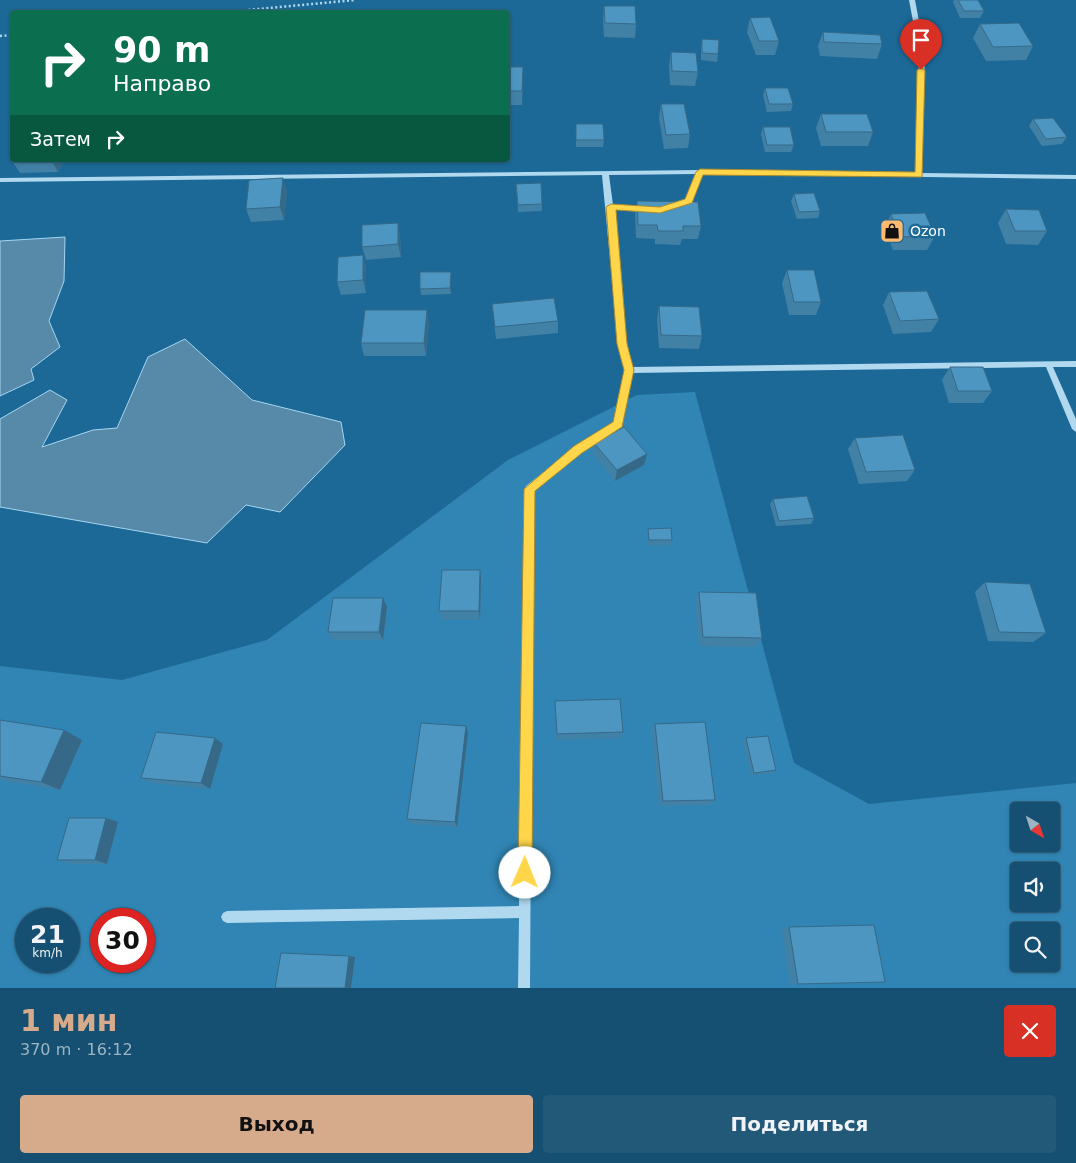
<!DOCTYPE html>
<html lang="ru">
<head>
<meta charset="utf-8">
<style>
  body { margin:0; font-family:"DejaVu Sans",sans-serif; background:#225979; color:#f1f3f6; height:100vh; display:flex; flex-direction:column; font-size:19px; white-space:nowrap }
  * { box-sizing:border-box; margin:0 }
  p { font-size:16px; color:#9db5c3 }
  .icon { flex:none; width:28px; height:28px; fill:none; stroke:currentColor; stroke-width:2; stroke-linecap:round; stroke-linejoin:round }
  .map { position:relative; height:988px; overflow:hidden }
  .panel { display:flex; flex-direction:column; background:#154f71; flex:1 }
  .panel>* { flex:none }
  .hud { position:absolute; left:10px; top:10px; width:500px; height:152px; border-radius:5px; box-shadow:0 1px 4px #0004,0 0 0 1px #346684; background:#0b6e4f; color:#fff; overflow:hidden }
  .needle { width:32px; rotate:141deg }
  .fabs { position:absolute; left:1010px; top:802px; display:grid; gap:10px }
  .fabs a { display:grid; place-items:center; width:50px; height:50px; border-radius:5px; background:#154f71; box-shadow:0 1px 4px #0004,0 0 0 1px #346684; font-size:25px }
  .speed { position:absolute; left:15px; top:908px; display:flex; gap:10px; font-size:25px; font-weight:700; text-align:center }
  .speed>* { display:grid; place-content:center; width:65px; height:65px; border-radius:50%; background:#154f71; box-shadow:0 1px 4px #0004,0 0 0 1px #346684; line-height:1 }
  .speed small { font-size:12px; font-weight:400 }
  .speed .limit { border:8px solid #d22; background:#fff; color:#111 }
  .pin { position:absolute; display:grid; place-items:center; width:42px; height:42px; color:#fff; margin:-51px -21px; border-radius:50% 50% 50% 0; rotate:-45deg; box-shadow:0 0 5px #0007 }
  .pin .icon { rotate:45deg }
  .me { position:absolute; width:55px; margin:-28px; rotate:1deg; stroke-linejoin:round; filter:drop-shadow(0 0 4px #0008) }
  .turn { display:flex; align-items:center; gap:18px; height:105px; padding:0 20px; font-size:22px }
  .turn .icon { width:65px; height:65px; stroke-width:2.5 }
  .turn b { display:block; font-size:35px; line-height:42px }
  .then { display:flex; align-items:center; height:48px; padding:0 20px; background:#0003; gap:10px; font-size:19px }
  .round { display:grid; place-items:center; flex:none; width:52px; height:52px; border-radius:5px; background:#225979 }
  .summary { display:flex; align-items:center; justify-content:space-between; height:85px; padding:0 20px }
  h1 { font-size:30px; font-weight:700; line-height:38px; color:#d6ab8b }
  .primary-button { display:flex; gap:10px; margin-top:auto; padding:10px 20px }
  .primary-button a { flex:1; height:58px; border-radius:5px; background:#d6ab8b; color:#111; font-size:20px; font-weight:700; line-height:58px; text-align:center }
  .primary-button a+a { background:#225979; color:#f1f3f6 }
  .map>svg:first-child { display:block }
</style>
</head>
<body>
<div class="map">
<svg width="1076" height="988" viewBox="0 0 1076 988">
  <rect width="100%" height="100%" fill="#1c6997"/>
  <path fill="#3085b4" fill-rule="evenodd" d="M695,392L794,763L869,804L1076,783V988H0V666L122,680L267,640L508,460L637,395ZM1019,811H1051V844H1019ZM1019,871H1051V904H1019ZM26,919H69V961H26ZM101,919H144V961H101ZM1019,931H1051V964H1019Z"/>
  <g fill="#578aa8" stroke="#a3d6f2">
    <polygon points="65,237 64,281 49,321 60,347 31,369 34,380 0,396 0,241"/>
    <polygon points="185,339 252,400 341,422 345,445 280,512 246,505 207,543 0,507 0,419 50,390 67,400 42,447 93,430 117,428 148,357"/>
  </g>
  <g fill="none" stroke-linecap="round" stroke-linejoin="round">
    <g stroke="#b0d9f0" stroke-width="2.5" stroke-dasharray="2 2.5" stroke-linecap="butt">
      <polyline points="226,12 355,0"/>
      <polyline points="0,36 12,35"/>
    </g>
    <polygon fill="#b0d9f0" fill-rule="evenodd" points="909,0 915,0 925,53 922,173 1076,175 1076,179 703,174 691,203 676,207 674,207 674,203 686,199 696,174 609,175 613,205 646,207 649,209 646,211 613,209 623,322 632,367 1076,361 1076,367 1053,367 1076,419 1076,432 1072,429 1046,367 632,373 621,426 581,451 533,491 530,988 518,988 519,918 227,923 223,921 221,917 223,913 227,911 519,906 525,489 526,486 575,447 614,422 625,370 616,322 602,175 0,182 0,178 700,170 916,173 919,53"/>
  </g>
  <g fill="#4281a6">
    <polygon points="954,0 978,0 984,11 980,18 960,18 953,2"/>
    <polygon points="604,6 636,24 635,38 604,37 603,20"/>
    <polygon points="750,18 779,41 775,55 756,55 747,32"/>
    <polygon points="980,24 1033,46 1026,60 986,61 973,38"/>
    <polygon points="823,32 882,44 877,59 820,56 818,46"/>
    <polygon points="702,39 718,54 717,62 701,60 701,46"/>
    <polygon points="671,52 698,72 695,86 670,85 669,66"/>
    <polygon points="508,67 523,81 522,105 508,105"/>
    <polygon points="765,88 793,104 791,111 767,112 763,95"/>
    <polygon points="661,104 690,134 688,148 664,149 659,118"/>
    <polygon points="821,114 873,132 868,146 821,146 816,128"/>
    <polygon points="1033,119 1067,137 1062,144 1042,146 1029,126"/>
    <polygon points="576,124 604,140 603,147 576,147"/>
    <polygon points="763,127 794,145 791,152 765,152 761,134"/>
    <polygon points="12,156 12,160 64,160 58,172 20,173 11,159"/>
    <polygon points="516,184 542,204 542,211 518,212"/>
    <polygon points="287,191 284,220 251,222 246,209"/>
    <polygon points="794,194 820,211 818,218 797,219 791,201"/>
    <polygon points="637,201 701,226 698,239 682,239 680,245 655,244 655,239 636,238 635,214"/>
    <polygon points="1006,209 1047,231 1038,245 1006,244 998,223"/>
    <polygon points="891,214 935,236 927,250 893,250 885,228"/>
    <polygon points="398,223 400,236 401,257 366,260 362,247"/>
    <polygon points="363,255 366,268 366,293 341,295 337,282"/>
    <polygon points="787,270 821,302 816,315 789,315 782,283"/>
    <polygon points="451,272 451,294 421,295 420,289"/>
    <polygon points="889,292 939,319 931,332 893,334 883,305"/>
    <polygon points="492,304 558,321 558,333 496,339"/>
    <polygon points="659,306 702,336 699,349 659,348 657,319"/>
    <polygon points="429,323 426,356 364,356 361,343"/>
    <polygon points="950,367 992,391 983,403 949,403 942,380"/>
    <polygon points="855,438 915,470 907,481 859,484 848,449"/>
    <polygon points="594,443 644,465 615,481 593,454"/>
    <polygon points="773,499 814,518 811,524 776,526 770,504"/>
    <polygon points="648,529 672,540 670,546 648,545 647,534"/>
    <polygon points="481,580 480,620 442,620 439,611"/>
    <polygon points="985,582 1046,633 1033,642 988,641 975,592"/>
    <polygon points="699,592 762,638 756,647 699,646 695,601"/>
    <polygon points="387,607 383,640 333,640 328,632"/>
    <polygon points="555,701 623,732 621,738 556,740"/>
    <polygon points="0,720 82,740 60,790 0,780"/>
    <polygon points="655,724 715,800 710,805 659,806 652,730"/>
    <polygon points="468,733 457,827 411,824 407,819"/>
    <polygon points="746,738 776,770 773,773 751,775 743,741"/>
    <polygon points="223,744 210,789 152,783 141,778"/>
    <polygon points="106,818 118,822 107,864 70,864 57,860"/>
    <polygon points="789,927 885,982 790,984 782,928"/>
  </g>
  <g fill="#366987">
    <polygon points="523,67 523,81 522,105 522,91"/>
    <polygon points="51,160 64,160 58,172"/>
    <polygon points="283,178 287,191 284,220 280,207"/>
    <polygon points="398,223 400,236 401,257 398,244"/>
    <polygon points="363,255 366,268 366,293 363,280"/>
    <polygon points="451,272 451,294 450,288"/>
    <polygon points="427,310 429,323 426,356 424,343"/>
    <polygon points="647,454 644,465 615,481 617,470"/>
    <polygon points="480,570 481,580 480,620 479,611"/>
    <polygon points="383,598 387,607 383,640 379,632"/>
    <polygon points="466,726 468,733 457,827 455,822"/>
    <polygon points="64,730 82,740 60,790 41,782"/>
    <polygon points="215,738 223,744 210,789 201,783"/>
    <polygon points="106,818 118,822 107,864 95,860"/>
    <polygon points="349,956 355,957 351,988 345,988"/>
  </g>
  <g fill="#4d96c1" stroke="#366987">
    <polygon points="958,0 978,0 984,11 964,11"/>
    <polygon points="604,6 635,6 636,24 605,23"/>
    <polygon points="770,17 779,41 759,41 750,18"/>
    <polygon points="1019,23 1033,46 993,47 980,24"/>
    <polygon points="823,32 880,35 882,44 824,42"/>
    <polygon points="702,39 719,40 718,54 702,53"/>
    <polygon points="671,52 696,53 698,72 672,71"/>
    <polygon points="508,67 523,67 522,91 508,91"/>
    <polygon points="765,88 788,88 793,104 769,104"/>
    <polygon points="661,104 684,104 690,134 666,135"/>
    <polygon points="821,114 867,114 873,132 826,132"/>
    <polygon points="1053,118 1067,137 1046,139 1033,119"/>
    <polygon points="576,124 603,124 604,140 576,140"/>
    <polygon points="763,127 790,127 794,145 767,145"/>
    <polygon points="283,178 280,207 246,209 249,180"/>
    <polygon points="541,183 542,204 518,205 516,184"/>
    <polygon points="814,193 820,211 799,212 794,194"/>
    <polygon points="637,201 698,202 701,226 683,226 683,231 658,231 657,225 638,225"/>
    <polygon points="1006,209 1039,210 1047,231 1015,231"/>
    <polygon points="925,213 935,236 899,237 891,214"/>
    <polygon points="398,223 398,244 362,247 362,225"/>
    <polygon points="363,255 363,280 337,282 338,257"/>
    <polygon points="787,270 814,270 821,302 794,302"/>
    <polygon points="420,272 451,272 450,288 420,289"/>
    <polygon points="927,291 939,319 900,321 889,292"/>
    <polygon points="554,298 558,321 495,327 492,304"/>
    <polygon points="659,306 699,307 702,336 661,335"/>
    <polygon points="365,310 427,310 424,343 361,343"/>
    <polygon points="950,367 983,367 992,391 958,391"/>
    <polygon points="624,427 647,454 617,470 594,443"/>
    <polygon points="903,435 915,470 866,472 855,438"/>
    <polygon points="807,496 814,518 779,521 773,499"/>
    <polygon points="671,528 672,540 649,540 648,529"/>
    <polygon points="442,570 480,570 479,611 439,611"/>
    <polygon points="985,582 1030,584 1046,633 999,632"/>
    <polygon points="699,592 756,593 762,638 703,637"/>
    <polygon points="333,598 383,598 379,632 328,632"/>
    <polygon points="620,699 623,732 557,734 555,701"/>
    <polygon points="0,720 64,730 41,782 0,776"/>
    <polygon points="705,722 715,800 663,801 655,724"/>
    <polygon points="421,723 466,726 455,822 407,819"/>
    <polygon points="156,732 215,738 201,783 141,778"/>
    <polygon points="768,736 776,770 754,773 746,738"/>
    <polygon points="69,818 106,818 95,860 57,860"/>
    <polygon points="874,925 885,982 798,984 789,927"/>
    <polygon points="281,953 349,956 345,988 275,988"/>
  </g>
  <polygon fill="#ffd54a" stroke="#a68a30" points="921,68 925,70 922,177 703,175 692,203 660,213 616,210 627,344 634,370 622,427 582,453 535,491 532,873 530,879 525,881 520,879 518,873 524,489 574,446 613,422 624,370 617,344 606,207 611,204 660,207 685,199 696,172 700,169 915,172 917,70"/>
  <defs>
    <g id="shop-square" transform="scale(1.25)"><rect x="-9" y="-9" width="18" height="18" rx="4" fill="#ffba6f" stroke="#1c6997"/><path d="M-5-2.5h2.3a2.7 3.5 0 0 1 5.4 0H5L5.5 6h-11ZM-1.5-2.5h3a1.5 2.3 0 0 0-3 0Z" fill="#111"/></g>
  </defs>
  <g fill-rule="evenodd">
    <use href="#shop-square" x="892" y="231"/>
  </g>
  <g text-anchor="middle" stroke-width="5" stroke-linejoin="round" paint-order="stroke">
    <g font-size="14" fill="#fff" stroke="#1c6997" text-anchor="start">
      <text x="910" y="236">Ozon</text>
    </g>
  </g>
</svg>
<div class="fabs">
<a><svg class="needle" viewBox="-14 -14 28 28"><path d="M0-13l5 13h-10z" fill="#e53935"/><path d="M0 13l5-13h-10z" fill="#9db5c3"/></svg></a>
<a><svg class="icon" aria-label="sound" viewBox="0 0 24 24"><path d="M4 9h4l5-4v14l-5-4H4zM17 9q2 3 0 6"/></svg></a>
<a><svg class="icon" aria-label="search" viewBox="0 0 24 24"><circle cx="10" cy="10" r="6"/><path d="M15 15l6 6"/></svg></a>
</div>
<div class="speed"><div>21<small>km/h</small></div><div class="limit">30</div></div>
<div class="pin" style="left:921px;top:70px;background:#d93025"><svg class="icon" aria-label="arrive" viewBox="0 0 24 24"><path d="M6 21V4h12l-3 4 3 4H6"/></svg></div>
<svg class="me" style="left:525px;top:873px" viewBox="-20 -20 40 40"><circle r="19" fill="#fff"/><path d="M0-13L10 11 0 6-10 11z" fill="#ffd54a"/></svg>
<div class="hud">
<div class="turn"><svg class="icon" aria-label="right" viewBox="0 0 24 24"><path d="M7 20v-9h11M14 6l5 5-5 5"/></svg><div><b>90 m</b>Направо</div></div>
<div class="then">Затем<svg class="icon" aria-label="right" viewBox="0 0 24 24"><path d="M7 20v-9h11M14 6l5 5-5 5"/></svg></div>
</div>
</div>
<section class="panel">
<div class="summary"><div><h1>1 мин</h1><p>370 m · 16:12</p></div><a class="round" style="background:#d93025;color:#fff"><svg class="icon" aria-label="close" viewBox="0 0 24 24"><path d="M6 6l12 12M18 6L6 18"/></svg></a></div>
<div class="primary-button"><a>Выход</a><a>Поделиться</a></div>
</section>
</body>
</html>
